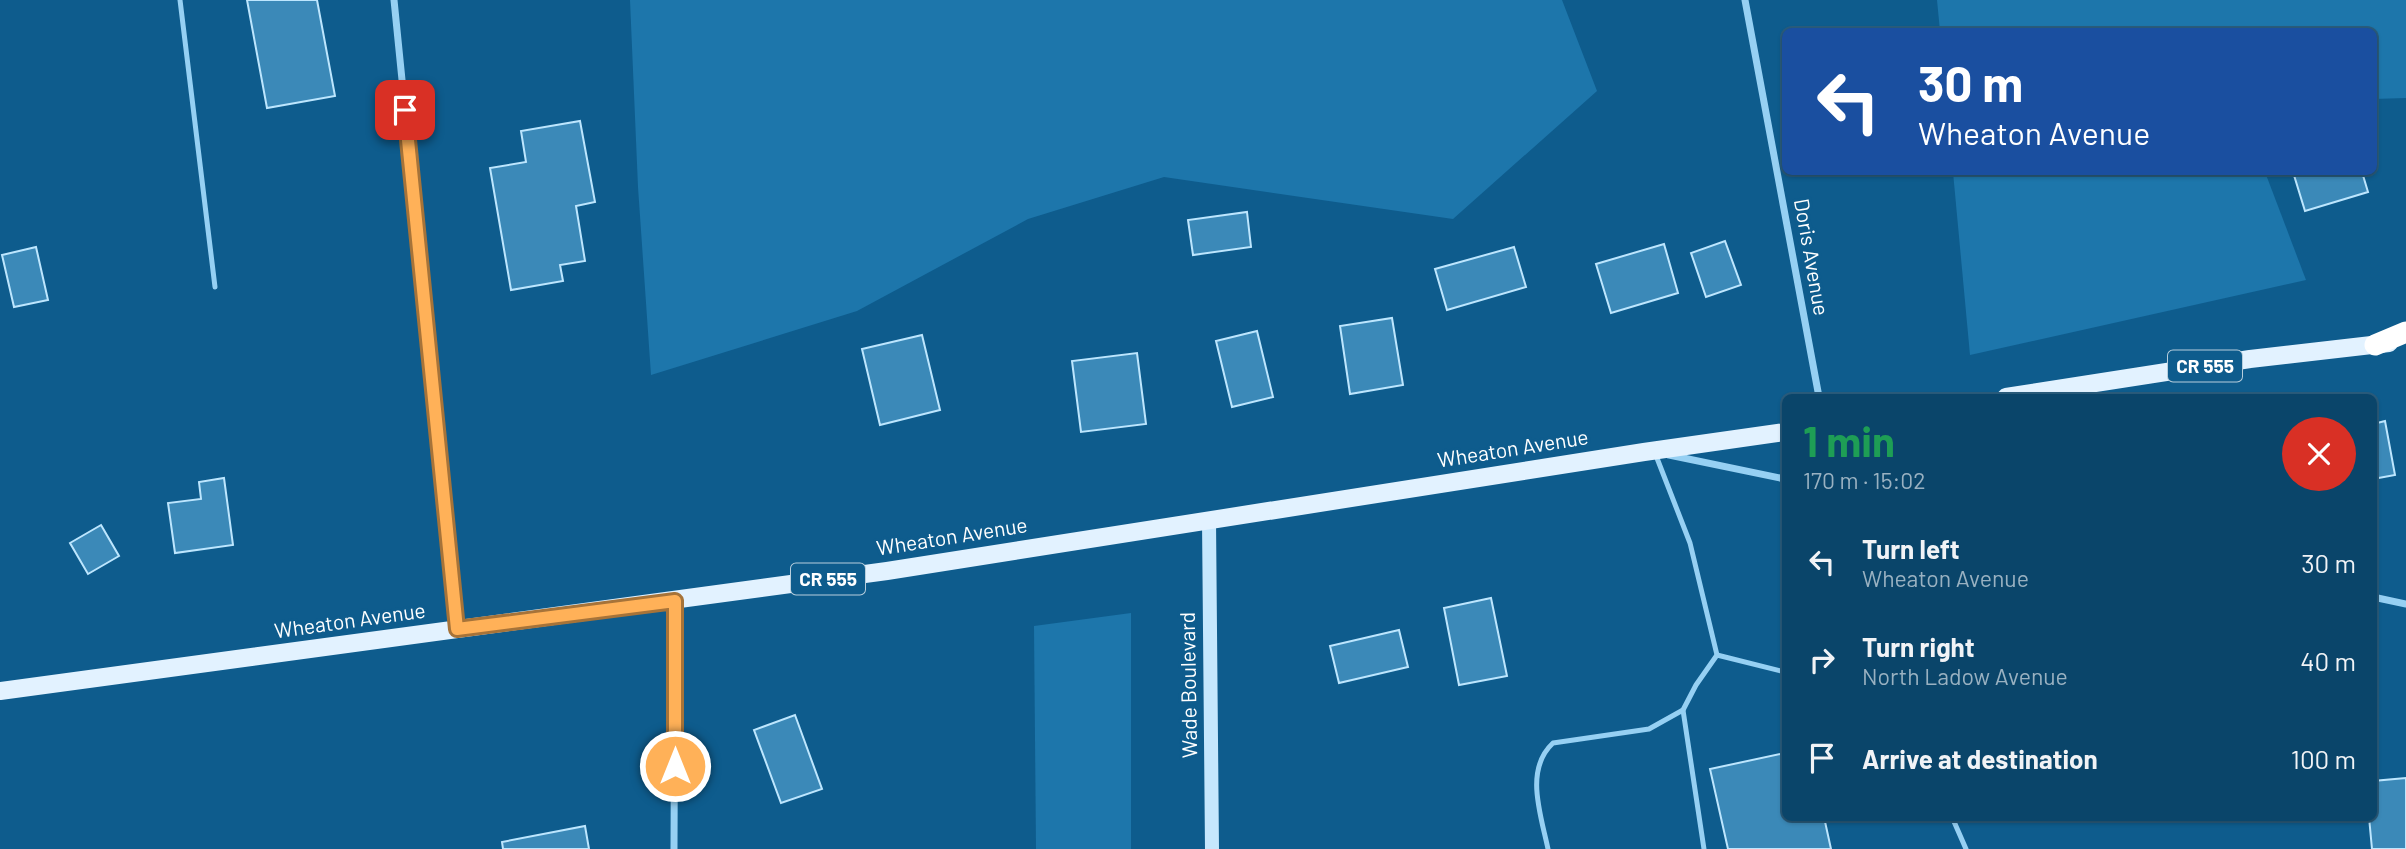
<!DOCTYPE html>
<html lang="en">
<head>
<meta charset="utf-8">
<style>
  body { margin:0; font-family:Barlow,sans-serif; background:#134c70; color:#f1f3f6; height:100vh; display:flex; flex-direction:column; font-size:26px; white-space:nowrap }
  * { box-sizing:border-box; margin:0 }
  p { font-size:23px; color:#99b1c1 }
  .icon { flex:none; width:38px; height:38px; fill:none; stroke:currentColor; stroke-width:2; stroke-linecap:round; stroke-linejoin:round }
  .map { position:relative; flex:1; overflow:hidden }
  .sheet { position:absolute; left:1782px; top:394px; width:595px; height:427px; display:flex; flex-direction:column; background:#0a456a; border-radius:10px; box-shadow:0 2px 5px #0004,0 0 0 2px #2a5d7e }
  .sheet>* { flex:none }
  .guide { position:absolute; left:1782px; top:28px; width:595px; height:147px; border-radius:10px; box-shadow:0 2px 5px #0004,0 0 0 2px #2a5d7e; background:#1a4fa0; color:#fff; overflow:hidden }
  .pin { position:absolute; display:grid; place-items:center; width:60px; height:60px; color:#fff; margin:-30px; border-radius:14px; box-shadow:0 4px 10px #0006 }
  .me { position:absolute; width:77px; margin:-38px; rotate:0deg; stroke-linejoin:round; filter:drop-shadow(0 0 5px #0008) }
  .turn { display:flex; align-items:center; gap:24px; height:147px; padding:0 21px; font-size:32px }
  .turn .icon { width:91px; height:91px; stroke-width:2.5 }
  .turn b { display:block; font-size:49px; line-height:60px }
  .round { display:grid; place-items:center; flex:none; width:74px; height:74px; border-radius:37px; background:#134c70 }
  .head { display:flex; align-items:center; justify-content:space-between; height:119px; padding:0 21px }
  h1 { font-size:42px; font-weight:700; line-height:52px; color:#1e9e55 }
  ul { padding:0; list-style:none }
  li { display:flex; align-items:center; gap:21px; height:98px; padding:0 21px }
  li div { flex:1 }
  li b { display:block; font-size:26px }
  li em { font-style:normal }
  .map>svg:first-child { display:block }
</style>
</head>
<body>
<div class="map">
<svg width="2406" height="849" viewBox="0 0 2406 849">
  <rect width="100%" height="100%" fill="#0e5c8d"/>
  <g fill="#1d76ab">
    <polygon points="630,0 1562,0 1597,91 1453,219 1164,177 1028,219 857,311 651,375 638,187"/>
    <polygon points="1937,0 2406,0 2406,98 2373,99 2373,32 1940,31"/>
    <polygon points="1953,172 2265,172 2306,280 1970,355"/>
    <polygon points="1131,613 1131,849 1036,849 1034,626"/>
  </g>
  <g fill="#3b89b8" stroke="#bde6fe" stroke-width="2">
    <polygon points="247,0 317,0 335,96 267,108"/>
    <polygon points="580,121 595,202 576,206 585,261 560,265 563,281 511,290 490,168 526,162 521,131"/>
    <polygon points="2293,172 2362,172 2368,192 2305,211"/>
    <polygon points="1247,212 1251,247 1193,255 1188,220"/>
    <polygon points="1725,241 1741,285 1706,297 1691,253"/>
    <polygon points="1664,244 1678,293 1611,313 1596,264"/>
    <polygon points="36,247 48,300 14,307 2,255"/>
    <polygon points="1514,247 1526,287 1447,310 1435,269"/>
    <polygon points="1392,318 1403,385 1350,394 1340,326"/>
    <polygon points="1257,331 1273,397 1232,407 1216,341"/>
    <polygon points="922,335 940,410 880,425 862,349"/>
    <polygon points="1137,353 1146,424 1081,432 1072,361"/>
    <polygon points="2385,421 2395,475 2373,479 2373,424"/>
    <polygon points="224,478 233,545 175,553 168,503 201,499 199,482"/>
    <polygon points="101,525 119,556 88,574 70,543"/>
    <polygon points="1491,598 1507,676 1459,685 1444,608"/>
    <polygon points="1399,630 1408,667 1339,683 1330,646"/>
    <polygon points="795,715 822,789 781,803 754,730"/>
    <polygon points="1785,753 1785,817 1824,817 1831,849 1728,849 1710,769"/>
    <polygon points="2406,778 2406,849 2372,849 2369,817 2373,817 2373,781"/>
    <polygon points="585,826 589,849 503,849 502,842"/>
  </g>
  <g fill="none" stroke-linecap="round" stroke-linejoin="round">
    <g stroke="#96d0f3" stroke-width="5">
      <polyline points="180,0 215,287"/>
      <polyline points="1717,655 1785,672"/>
      <polyline points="1683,710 1704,849"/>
      <polyline points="1952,817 1966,849"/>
      <path d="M1548,849C1541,815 1524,770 1553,743L1649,729L1683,710L1696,685L1717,655L1690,543L1655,453"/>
    </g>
    <g stroke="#96d0f3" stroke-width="7">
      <polyline points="394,0 457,629"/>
      <polyline points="1745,0 1819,397"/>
      <polyline points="1669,455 1785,479"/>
      <polyline points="2373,597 2406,604"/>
      <polyline points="674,849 675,601"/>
    </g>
    <polyline stroke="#c5e7fd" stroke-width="14" points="1209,520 1212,849"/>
    <g stroke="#e2f2ff" stroke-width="18">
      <polyline points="2006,397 2250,359 2389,343"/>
      <polyline points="0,691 887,571 1644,452 1785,432"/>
    </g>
    <polyline stroke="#fff" stroke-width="21" points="2375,345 2406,332"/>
  </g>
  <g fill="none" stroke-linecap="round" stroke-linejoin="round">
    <g stroke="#a67339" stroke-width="18">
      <polyline id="route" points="405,110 457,629 675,601 675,766"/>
    </g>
    <use href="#route" stroke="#ffb158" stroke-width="12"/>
  </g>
  <g text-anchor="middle" stroke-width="6" stroke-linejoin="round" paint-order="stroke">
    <g fill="#0e5c8d" stroke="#b7cedd" stroke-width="2">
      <rect x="2168" y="350.5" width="74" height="31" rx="5"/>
      <rect x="791" y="563.5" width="74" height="31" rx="5"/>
    </g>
    <g font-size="19" font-weight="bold" fill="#fff">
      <text x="2205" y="373">CR 555</text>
      <text x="828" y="586">CR 555</text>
    </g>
    <g font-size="21" fill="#fff" stroke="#0e5c8d">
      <text transform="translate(1811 257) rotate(80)" y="7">Doris Avenue</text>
      <text transform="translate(1513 449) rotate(-9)" y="7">Wheaton Avenue</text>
      <text transform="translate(952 537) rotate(-9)" y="7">Wheaton Avenue</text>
      <text transform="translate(350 621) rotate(-8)" y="7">Wheaton Avenue</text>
      <text transform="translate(1189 685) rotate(-91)" y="7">Wade Boulevard</text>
    </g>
  </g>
</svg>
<div class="pin" style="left:405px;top:110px;background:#d93025"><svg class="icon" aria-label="arrive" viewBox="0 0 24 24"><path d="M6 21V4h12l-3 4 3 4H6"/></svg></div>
<svg class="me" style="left:675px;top:766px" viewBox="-20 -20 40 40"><circle r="17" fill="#ffb158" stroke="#fff" stroke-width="3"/><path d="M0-11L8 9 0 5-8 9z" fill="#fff"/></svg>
<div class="guide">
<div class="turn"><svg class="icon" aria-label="left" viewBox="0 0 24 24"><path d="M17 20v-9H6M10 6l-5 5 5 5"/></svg><div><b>30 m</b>Wheaton Avenue</div></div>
</div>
<section class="sheet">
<div class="head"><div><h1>1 min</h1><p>170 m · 15:02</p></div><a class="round" style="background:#d93025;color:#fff"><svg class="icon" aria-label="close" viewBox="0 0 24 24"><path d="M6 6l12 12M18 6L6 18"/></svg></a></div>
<ul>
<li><svg class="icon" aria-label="left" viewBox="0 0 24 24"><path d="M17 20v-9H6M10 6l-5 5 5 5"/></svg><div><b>Turn left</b><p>Wheaton Avenue</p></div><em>30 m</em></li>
<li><svg class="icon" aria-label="right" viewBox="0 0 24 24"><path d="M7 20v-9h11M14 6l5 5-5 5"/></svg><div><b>Turn right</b><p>North Ladow Avenue</p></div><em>40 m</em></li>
<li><svg class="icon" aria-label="arrive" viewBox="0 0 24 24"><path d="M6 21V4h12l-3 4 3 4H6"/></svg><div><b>Arrive at destination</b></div><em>100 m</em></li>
</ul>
</section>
</div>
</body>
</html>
